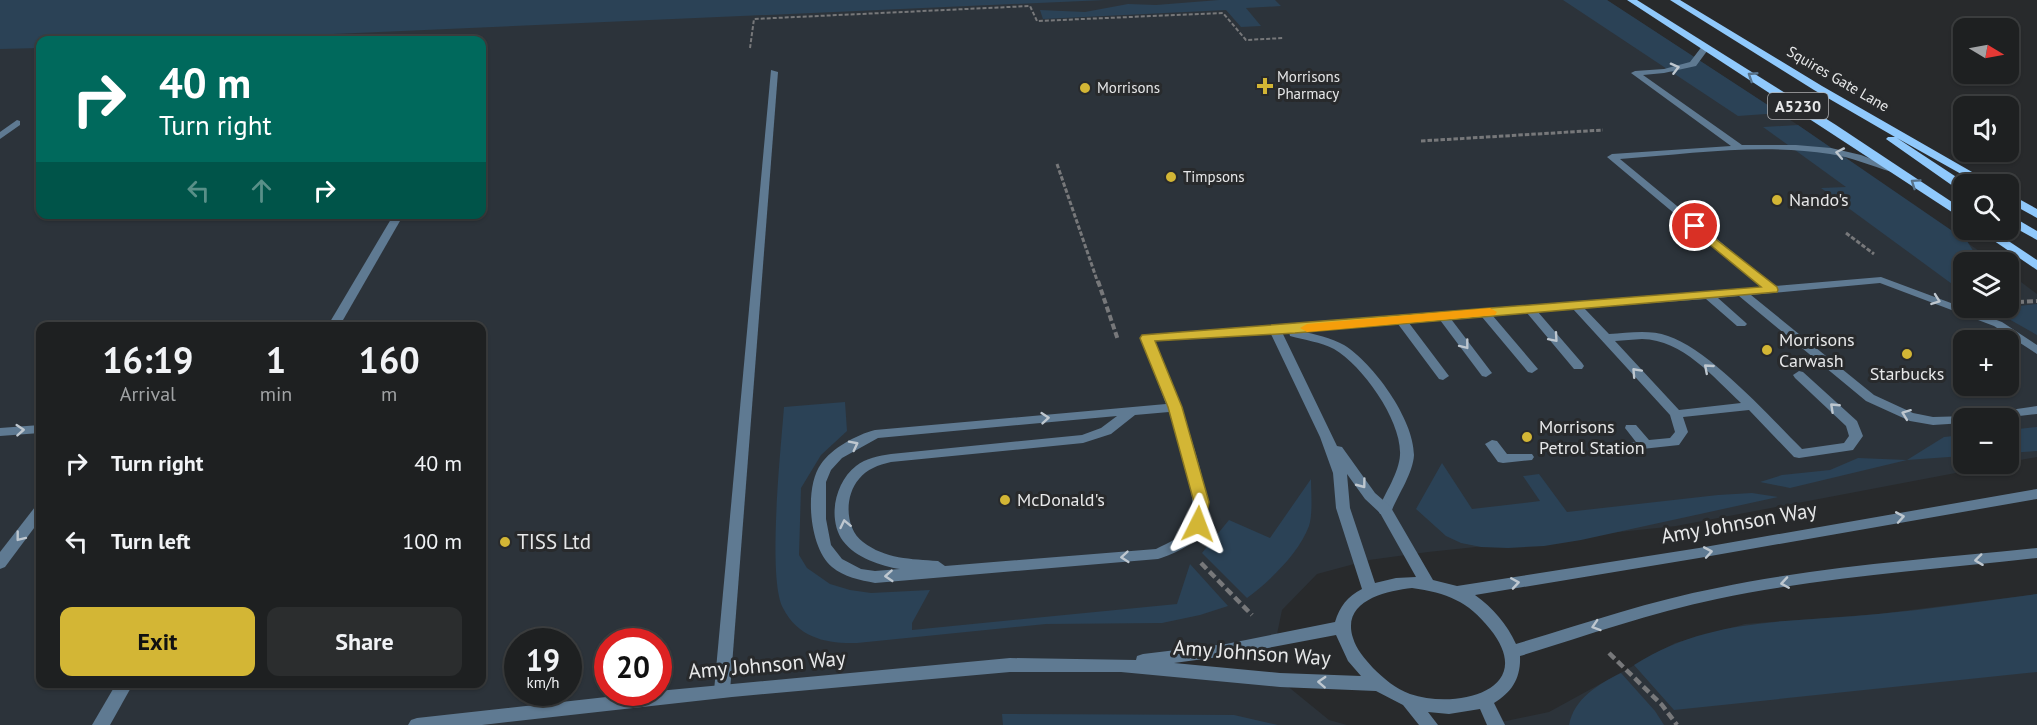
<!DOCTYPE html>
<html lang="en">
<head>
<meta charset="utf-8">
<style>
  body { margin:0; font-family:"PT Sans",sans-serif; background:#2b2d2e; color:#f1f3f6; height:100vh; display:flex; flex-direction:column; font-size:22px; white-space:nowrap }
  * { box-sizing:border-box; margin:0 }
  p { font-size:20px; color:#a1a3a5 }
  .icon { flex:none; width:33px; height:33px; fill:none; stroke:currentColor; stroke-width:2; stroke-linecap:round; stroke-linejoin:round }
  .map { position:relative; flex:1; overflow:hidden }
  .details { position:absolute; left:36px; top:322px; width:450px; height:366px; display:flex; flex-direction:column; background:#1e2021; border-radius:12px; box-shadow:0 2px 4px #0004,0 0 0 2px #3c3e3f }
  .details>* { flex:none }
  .top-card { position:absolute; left:36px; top:36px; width:450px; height:183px; border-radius:12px; box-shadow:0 2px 4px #0004,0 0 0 2px #3c3e3f; background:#00695c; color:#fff; overflow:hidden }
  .needle { width:39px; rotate:100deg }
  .tools { position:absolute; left:1953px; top:18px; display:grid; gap:12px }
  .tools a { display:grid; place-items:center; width:66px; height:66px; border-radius:12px; background:#1e2021; box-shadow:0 2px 4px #0004,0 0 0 2px #3c3e3f; font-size:30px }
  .speed { position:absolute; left:504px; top:628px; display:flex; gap:12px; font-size:30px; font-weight:700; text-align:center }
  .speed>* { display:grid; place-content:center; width:78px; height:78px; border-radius:50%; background:#1e2021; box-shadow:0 2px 4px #0004,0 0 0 2px #3c3e3f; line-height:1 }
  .speed small { font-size:15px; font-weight:400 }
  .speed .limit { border:9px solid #d22; background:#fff; color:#111 }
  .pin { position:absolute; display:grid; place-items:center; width:51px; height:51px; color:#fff; margin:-26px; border:3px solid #fff; border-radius:50%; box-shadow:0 2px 6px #0007 }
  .me { position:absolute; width:66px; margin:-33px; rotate:3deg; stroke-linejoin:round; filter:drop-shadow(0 0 4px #0008) }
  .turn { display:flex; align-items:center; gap:21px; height:126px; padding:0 24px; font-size:27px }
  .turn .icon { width:78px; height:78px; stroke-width:2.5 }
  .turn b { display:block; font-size:42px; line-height:51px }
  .lanes { display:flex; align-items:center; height:57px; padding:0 24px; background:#0003; justify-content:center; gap:30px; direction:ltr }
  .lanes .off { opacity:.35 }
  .eta { display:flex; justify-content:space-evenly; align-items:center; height:102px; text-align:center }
  .eta b { font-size:36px; font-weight:700; line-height:42px }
  .action { display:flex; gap:12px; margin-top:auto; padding:12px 24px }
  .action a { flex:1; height:69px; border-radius:12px; background:#d3b635; color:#111; font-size:24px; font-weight:700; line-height:69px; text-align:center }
  .action a+a { background:#2b2d2e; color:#f1f3f6 }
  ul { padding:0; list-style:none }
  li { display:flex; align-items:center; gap:18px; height:78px; padding:0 24px }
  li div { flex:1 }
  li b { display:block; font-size:22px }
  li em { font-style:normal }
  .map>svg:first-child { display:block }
</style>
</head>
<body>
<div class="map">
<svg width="2037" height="725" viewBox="0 0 2037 725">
  <rect width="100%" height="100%" fill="#282a2c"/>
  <g fill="#2c333a" fill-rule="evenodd">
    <path d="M0,0H1607L1798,125L1995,262H1964V308H2008L2009,273L2037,294V457L2009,462L2008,418H1964V464H2003L1676,526L1428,552L1369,560L1317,574L1282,610L1276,639L1124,664L1280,680L1329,720L1347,725H0ZM40,40H482V214H40ZM40,327H482V684H40ZM1964,340H2008V386H1964ZM518,642H568V693H518ZM608,642H658V693H608Z"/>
    <polygon points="2037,594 2037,725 1487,725 1549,712 1675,643 1745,624 1878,614"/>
  </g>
  <g fill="#2b4256">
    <polygon points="0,0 1105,0 198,40 40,40 40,48 0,49"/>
    <polygon points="1219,0 1275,0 1281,6 1246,8 1261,26 1241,27 1226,10 1043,19 1040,10 1085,12 1128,4 1156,5"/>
    <polygon points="1563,0 1607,0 1780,113 1738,116"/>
    <polygon points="1798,125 1967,241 1980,262 1964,262 1963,292 1821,188 1846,187 1763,127"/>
    <polygon points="2037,304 2037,335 2000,314 1985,310"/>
    <path d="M845,402L847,431L821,455L801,488L799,555L807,568L830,584L850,590L871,593L930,590L912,623V630L1177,604L1190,564L1228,606L1200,615L1162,623L1046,624L857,643C827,644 798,638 783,608C767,578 781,448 784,407Z"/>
    <polygon points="2037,427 2037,451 2009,453 2009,430"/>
    <polygon points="1963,435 1963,456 1907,460 1790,488 1760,482 1782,475 1830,470 1858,458 1907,460 1944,437"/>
    <polygon points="1442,463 1472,509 1540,501 1523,476 1539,474 1567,512 1718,495 1752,493 1778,497 1581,540 1544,546 1508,548 1481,547 1461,543 1446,536 1416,509"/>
    <path d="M1311,479C1311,493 1313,513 1309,526C1299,553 1269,582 1247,598L1202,553L1229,520L1270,538Z"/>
    <path d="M2037,594V672L1674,710L1634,665C1711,616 1791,623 1878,614C1931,609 1984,601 2037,594Z"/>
    <path d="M1621,673L1655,711L1664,725H1569C1574,698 1599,684 1621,673Z"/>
    <polygon points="1002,714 1234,715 1278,725 1003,725"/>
  </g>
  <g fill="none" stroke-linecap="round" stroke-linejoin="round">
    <polyline stroke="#77787a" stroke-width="2" stroke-dasharray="4 2" stroke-linecap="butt" points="750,48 754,19 1030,6 1037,21 1223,13 1246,40 1284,38"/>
    <g stroke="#77787a" stroke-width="3" stroke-dasharray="4.5 2" stroke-linecap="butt">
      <polyline points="1421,141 1603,130"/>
      <polyline points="1057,164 1098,283"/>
      <polyline points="1846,233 1874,254"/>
    </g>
    <g stroke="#77787a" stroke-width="4" stroke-dasharray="6 3" stroke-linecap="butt">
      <polyline points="1098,281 1118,340"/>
      <polyline points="2018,302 2037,301"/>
    </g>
    <g stroke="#77787a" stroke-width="4.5" stroke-dasharray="8 4" stroke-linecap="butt">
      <polyline points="1201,563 1252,615"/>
      <polyline points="1609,653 1662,705 1677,725"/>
    </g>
    <g fill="#5f7a92" fill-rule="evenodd">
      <path d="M1703,45L1710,47L1696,66L1664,73L1643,75L1742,145H1796L1831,148L1861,155L1897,169L1892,172C1871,166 1852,157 1830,154C1761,143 1690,154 1620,159L1774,286L1881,277L2002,322L2037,345V354L1994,326L1880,283L1751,295L1874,395L1913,413L1933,417L1968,416L2037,406V414L2002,418H1964V423L1933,425L1910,421L1866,401L1739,296L1718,298L1745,322L1747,324L1745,326H1737L1706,299L1584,308L1609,334C1628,333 1649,329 1668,336C1710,350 1770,417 1802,449L1844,443L1849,436L1846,426L1795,378L1793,375L1799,371L1803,372L1857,421L1863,436L1853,450L1799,458L1794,457L1749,410L1683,417L1688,432L1679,445L1605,453L1600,452L1598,449L1600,446L1636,442L1625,428L1626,425H1636L1649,440L1670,438L1675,432L1670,415L1573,309L1538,312L1582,363L1584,366L1582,369H1574L1527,313L1493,316L1538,369L1532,373L1528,372L1482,317L1451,319L1492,373L1486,377L1482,376L1440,320L1409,323L1449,376L1443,380L1439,379L1398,324L1300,331C1315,334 1331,338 1344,345C1373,363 1414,419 1414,455C1413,473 1399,493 1392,510L1390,514H1380L1378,510C1385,493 1399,473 1400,455C1402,421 1363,366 1334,349C1320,342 1305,340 1290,336L1289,332L1154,341C1169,377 1217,490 1205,525C1198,543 1175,554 1158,559L875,583C860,580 844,577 832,567C809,548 804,487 821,464C832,448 856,435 875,430L1166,404L1141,338L1143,336L1762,287L1607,157L1612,154L1731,146L1631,73L1635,71L1664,69L1690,62ZM1642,339C1683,340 1713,377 1741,403L1679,410L1615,341ZM1169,412C1177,435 1201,503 1190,525C1184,537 1167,543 1156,549L945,566L938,561C911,559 885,559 863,542C845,529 844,496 859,479C867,469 878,465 891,462L1083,443L1111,434L1135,415ZM1117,416L1101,428L1082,435L891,454C879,456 866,458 856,466C835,482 827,519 843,541C856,558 881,566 900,569L875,571L861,569L842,559L831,545L826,519V482L831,470L842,458L878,438Z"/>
      <polygon points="771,70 778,72 730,691 728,696 722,698 716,696 714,691"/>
      <polygon points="40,425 40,433 0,436 0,428"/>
      <polygon points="1492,440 1497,441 1507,454 1532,454 1534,457 1532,460 1503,463 1498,462 1485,444"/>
      <polygon points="40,506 40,520 5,567 0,569 0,552 35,507"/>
    </g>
    <g fill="#5f7a92" fill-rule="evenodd">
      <polygon points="17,120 20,121 20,125 0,139 0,132"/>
      <polygon points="394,214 404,214 339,327 327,327"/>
      <path d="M1275,327L1281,330L1337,446L1342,447L1375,493L1390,506L1433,580L1457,586L1699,548L2037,489V499L1699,558L1475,595C1493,608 1507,624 1516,644C1583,624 1649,601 1717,588C1822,566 1930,559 2037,548V558C1930,570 1822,577 1717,599C1650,613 1585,636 1520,656C1521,678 1512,692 1494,703L1505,725H1487L1480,709L1449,714L1428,712L1438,725H1419L1403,705L1376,691L1280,687L1121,672H1010L732,697L482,725H408L411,720L417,718L642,693H658V691L1010,658L1136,660L1137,656L1143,654L1226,644L1335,622C1340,606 1347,597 1362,589L1336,508L1333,473L1320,437L1269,330ZM1347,474L1365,499L1380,513L1416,577L1396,578L1375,583L1350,508ZM1412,588C1447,593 1468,601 1490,629C1539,690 1457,710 1410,694C1396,689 1383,678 1373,668C1365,659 1356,649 1353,638C1341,601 1385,591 1412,588ZM1336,635L1348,661L1361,676L1280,673L1174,663L1226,656Z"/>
      <polygon points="116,684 133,684 110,725 92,725"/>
    </g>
    <g fill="#90c9fc" fill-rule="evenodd">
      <polygon points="1627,0 1637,0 1836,125 1964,210 1964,220"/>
      <polygon points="1670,0 1680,0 1822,86 1993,184 1979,184 1897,138 1967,184 1964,184 1964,191 1960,191 1886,139 1888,137 1895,137 1814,90"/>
      <polygon points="2008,193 2037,209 2037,218 2008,202"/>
      <polygon points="2008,214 2037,231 2037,240 2008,224"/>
      <polygon points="1978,230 1992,230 2037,260 2037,270"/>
    </g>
  </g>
  <defs><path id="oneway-chevron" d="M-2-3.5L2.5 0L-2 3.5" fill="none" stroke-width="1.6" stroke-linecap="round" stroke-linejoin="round" transform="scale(1.5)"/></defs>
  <g stroke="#bec7cf">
    <use href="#oneway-chevron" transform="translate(1675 68) rotate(-14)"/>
    <use href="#oneway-chevron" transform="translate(1840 153) rotate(-169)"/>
    <use href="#oneway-chevron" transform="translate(1936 300) rotate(20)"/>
    <use href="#oneway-chevron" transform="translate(1554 338) rotate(49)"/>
    <use href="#oneway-chevron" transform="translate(1465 345) rotate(52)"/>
    <use href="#oneway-chevron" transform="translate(1708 368) rotate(-139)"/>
    <use href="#oneway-chevron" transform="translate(1636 372) rotate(-133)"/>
    <use href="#oneway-chevron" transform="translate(1834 407) rotate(-137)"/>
    <use href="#oneway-chevron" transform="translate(1906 414) rotate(-159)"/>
    <use href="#oneway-chevron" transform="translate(1045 418) rotate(-5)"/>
    <use href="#oneway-chevron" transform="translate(20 430) rotate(-4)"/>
    <use href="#oneway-chevron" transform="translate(854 445) rotate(-27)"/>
    <use href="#oneway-chevron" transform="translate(1362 484) rotate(53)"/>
    <use href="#oneway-chevron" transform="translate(1900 517) rotate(-10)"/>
    <use href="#oneway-chevron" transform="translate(845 524) rotate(-102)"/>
    <use href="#oneway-chevron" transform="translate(20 537) rotate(128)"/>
    <use href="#oneway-chevron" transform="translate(1708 552) rotate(-10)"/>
    <use href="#oneway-chevron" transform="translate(1125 557) rotate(175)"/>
    <use href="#oneway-chevron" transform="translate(1979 560) rotate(173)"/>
    <use href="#oneway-chevron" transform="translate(889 576) rotate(176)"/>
    <use href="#oneway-chevron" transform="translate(1515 583) rotate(-9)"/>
    <use href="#oneway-chevron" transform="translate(1785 583) rotate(171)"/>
    <use href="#oneway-chevron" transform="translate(1596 626) rotate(162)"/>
    <use href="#oneway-chevron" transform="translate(1322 682) rotate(-177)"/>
  </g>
  <g stroke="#57728a">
    <use href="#oneway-chevron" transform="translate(1752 76) rotate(-147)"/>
    <use href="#oneway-chevron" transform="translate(1915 183) rotate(-146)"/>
  </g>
  <polygon fill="#d3b635" stroke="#897622" stroke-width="1.5" points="1695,223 1777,287 1778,290 1777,292 1295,333 1155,341 1182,407 1209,502 1204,529 1192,529 1190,524 1194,502 1168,407 1140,338 1142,335 1761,287 1691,229 1690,226"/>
  <polygon fill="#f59e0b" points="1490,308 1497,312 1495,315 1307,332 1300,328 1307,324"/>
  <g fill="#d3b635" stroke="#282a2c" stroke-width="2">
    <path d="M1262 77h6v6h6v6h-6v6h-6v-6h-6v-6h6z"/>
    <circle cx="1085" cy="88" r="6"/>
    <circle cx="1171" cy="177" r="6"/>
    <circle cx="1777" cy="200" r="6"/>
    <circle cx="1767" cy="350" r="6"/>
    <circle cx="1907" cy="354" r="6"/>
    <circle cx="1527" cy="437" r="6"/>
    <circle cx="1005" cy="500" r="6"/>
    <circle cx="505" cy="542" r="6"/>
  </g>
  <g text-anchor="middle" stroke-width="6" stroke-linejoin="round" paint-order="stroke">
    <g font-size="15" fill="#e7e8e9" stroke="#282a2c" text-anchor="start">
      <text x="1277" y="82">Morrisons<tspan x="1277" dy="17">Pharmacy</tspan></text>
      <text x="1097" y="93">Morrisons</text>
      <text x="1183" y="182">Timpsons</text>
    </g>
    <g font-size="15" fill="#e7e8e9" stroke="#282a2c">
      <text transform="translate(1838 79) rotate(30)" y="5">Squires Gate Lane</text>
    </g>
    <rect fill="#282a2c" stroke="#aeafb0" stroke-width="1.5" x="1768" y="93" width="60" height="26" rx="4.5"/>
    <g font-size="16" font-weight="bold" fill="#e7e8e9">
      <text x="1798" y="112">A5230</text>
    </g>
    <g font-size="18" fill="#e7e8e9" stroke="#282a2c" text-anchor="start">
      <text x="1789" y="206">Nando's</text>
      <text x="1779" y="346">Morrisons<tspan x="1779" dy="21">Carwash</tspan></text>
      <text x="1907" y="380" text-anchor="middle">Starbucks</text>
      <text x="1539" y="433">Morrisons<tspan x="1539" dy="21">Petrol Station</tspan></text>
      <text x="1017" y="506">McDonald's</text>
    </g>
    <g font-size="21" fill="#e7e8e9" stroke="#282a2c">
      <text transform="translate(1739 523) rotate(-10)" y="7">Amy Johnson Way</text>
      <text transform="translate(1252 653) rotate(4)" y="7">Amy Johnson Way</text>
      <text transform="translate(767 665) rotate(-5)" y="7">Amy Johnson Way</text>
    </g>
    <g font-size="21" fill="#e7e8e9" stroke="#282a2c" text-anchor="start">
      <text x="517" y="549">TISS Ltd</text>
    </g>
  </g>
</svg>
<div class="tools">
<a><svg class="needle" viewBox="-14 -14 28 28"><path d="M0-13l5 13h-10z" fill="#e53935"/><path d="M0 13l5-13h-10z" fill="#a1a3a5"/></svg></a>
<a><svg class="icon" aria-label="sound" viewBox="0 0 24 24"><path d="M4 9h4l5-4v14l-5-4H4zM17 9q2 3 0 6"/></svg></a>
<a><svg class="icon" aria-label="search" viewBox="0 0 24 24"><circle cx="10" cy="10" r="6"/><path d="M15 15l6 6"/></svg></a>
<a><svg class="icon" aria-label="layers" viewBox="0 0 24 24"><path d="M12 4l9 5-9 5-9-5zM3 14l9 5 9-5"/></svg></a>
<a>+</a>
<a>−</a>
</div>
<div class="speed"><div>19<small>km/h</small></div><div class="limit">20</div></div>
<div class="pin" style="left:1695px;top:226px;background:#d93025"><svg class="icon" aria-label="arrive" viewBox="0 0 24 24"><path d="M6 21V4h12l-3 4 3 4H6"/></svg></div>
<svg class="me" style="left:1198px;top:524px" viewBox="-20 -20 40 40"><path d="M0-17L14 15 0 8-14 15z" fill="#d3b635" stroke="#fff" stroke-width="4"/></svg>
<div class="top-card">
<div class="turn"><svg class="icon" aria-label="right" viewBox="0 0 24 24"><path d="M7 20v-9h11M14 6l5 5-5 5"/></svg><div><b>40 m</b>Turn right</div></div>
<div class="lanes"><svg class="icon off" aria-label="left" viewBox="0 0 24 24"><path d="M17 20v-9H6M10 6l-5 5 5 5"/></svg><svg class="icon off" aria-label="ahead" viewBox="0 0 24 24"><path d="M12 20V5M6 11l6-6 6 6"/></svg><svg class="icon" aria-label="right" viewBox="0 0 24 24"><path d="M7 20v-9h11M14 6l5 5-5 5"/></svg></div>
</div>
<section class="details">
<div class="eta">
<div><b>16:19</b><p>Arrival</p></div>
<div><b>1</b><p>min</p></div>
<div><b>160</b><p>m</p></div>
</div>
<ul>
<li><svg class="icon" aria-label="right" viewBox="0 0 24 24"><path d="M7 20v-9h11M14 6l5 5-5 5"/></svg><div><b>Turn right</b></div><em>40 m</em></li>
<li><svg class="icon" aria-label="left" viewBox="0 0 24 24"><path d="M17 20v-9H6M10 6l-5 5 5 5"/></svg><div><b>Turn left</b></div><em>100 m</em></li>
</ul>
<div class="action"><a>Exit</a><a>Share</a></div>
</section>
</div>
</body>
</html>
